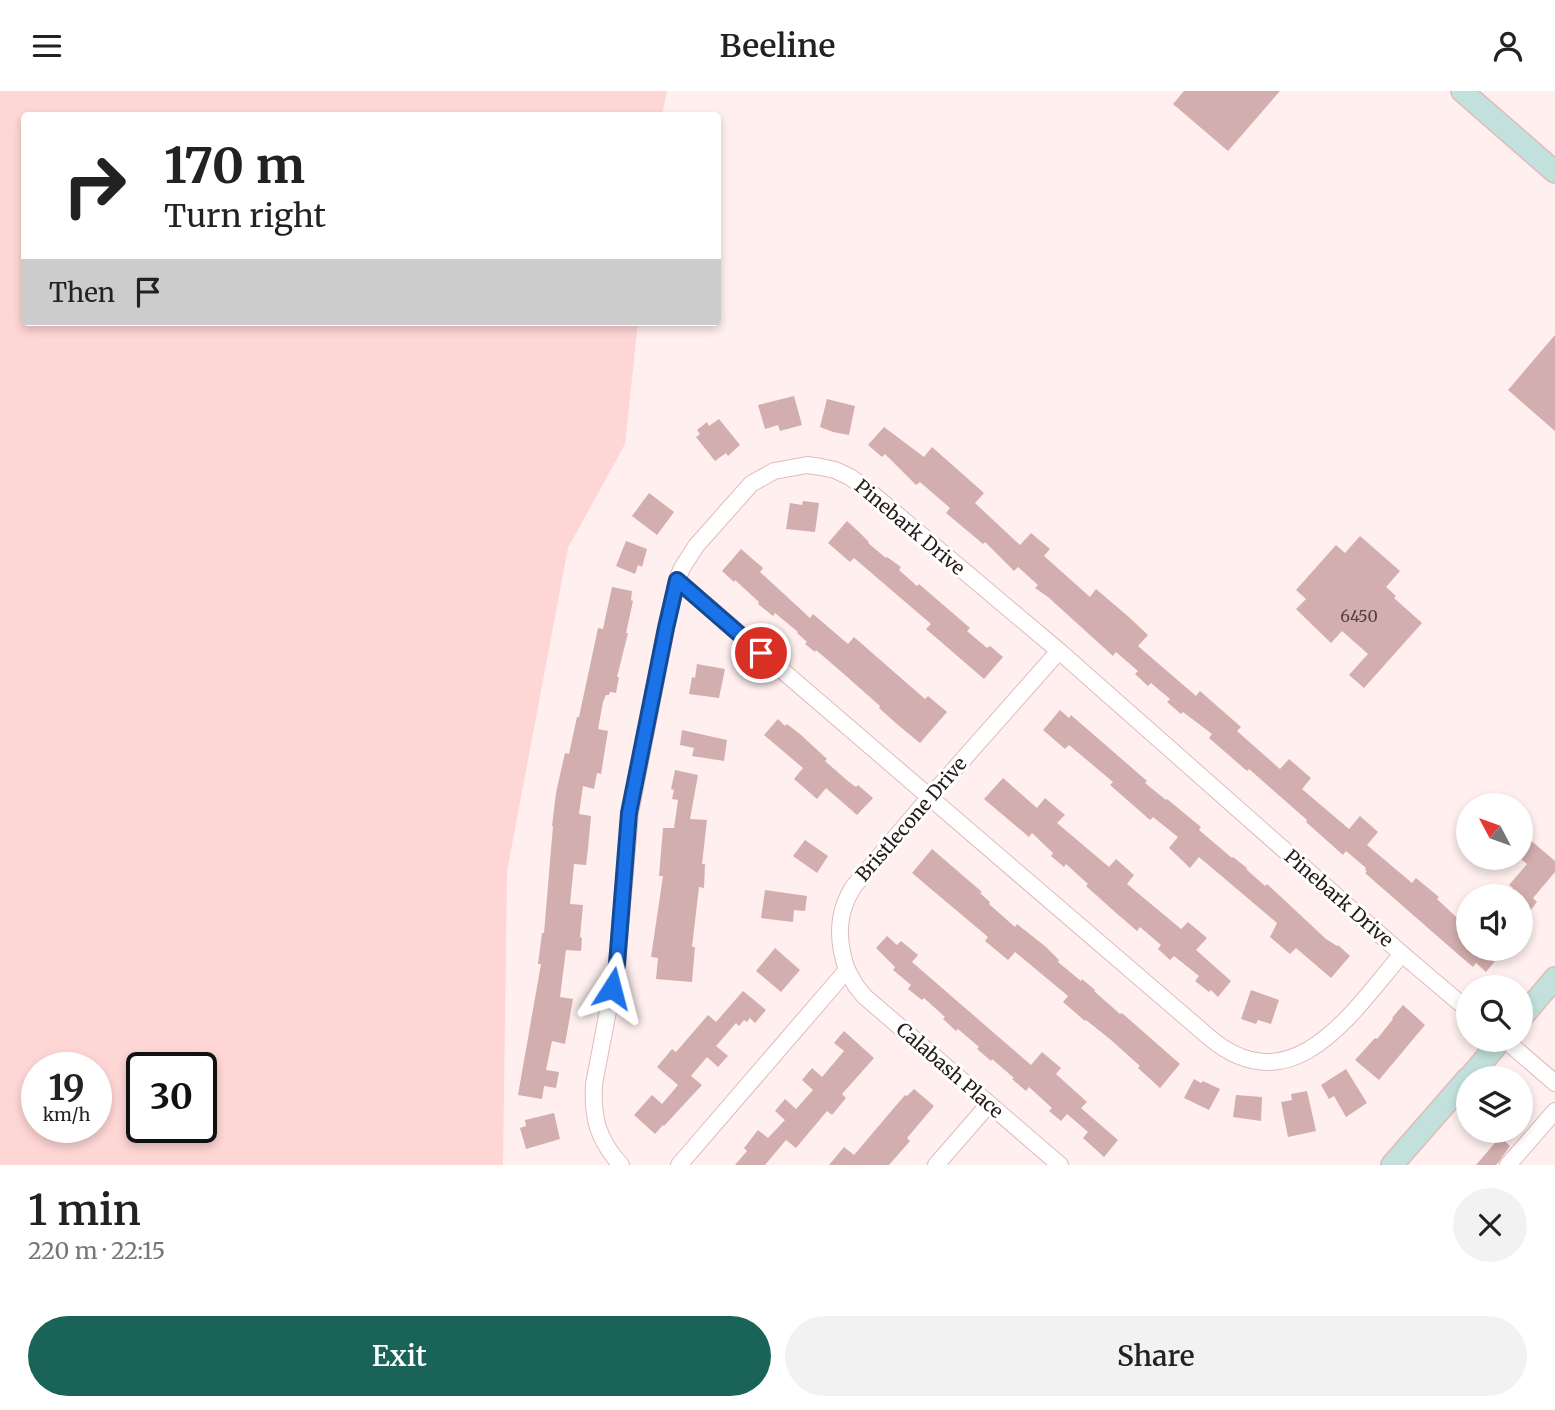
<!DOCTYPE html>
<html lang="en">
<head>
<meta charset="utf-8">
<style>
  body { margin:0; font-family:Merriweather,serif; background:#f2f2f2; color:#222; height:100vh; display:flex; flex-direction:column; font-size:26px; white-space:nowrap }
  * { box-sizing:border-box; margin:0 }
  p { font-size:23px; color:#767676 }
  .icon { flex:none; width:38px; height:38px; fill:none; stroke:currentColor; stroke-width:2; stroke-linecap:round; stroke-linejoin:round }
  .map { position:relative; height:1074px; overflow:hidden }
  .side { display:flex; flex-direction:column; background:#fff; flex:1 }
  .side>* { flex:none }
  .hud { position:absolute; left:21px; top:21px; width:700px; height:214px; border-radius:7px; box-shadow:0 4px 10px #0003; background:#fff; color:#222; overflow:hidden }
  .needle { width:46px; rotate:311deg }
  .buttons { position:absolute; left:1456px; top:702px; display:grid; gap:14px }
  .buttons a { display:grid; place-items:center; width:77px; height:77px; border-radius:50%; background:#fff; box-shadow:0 4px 10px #0003; font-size:35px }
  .speed { position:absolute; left:21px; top:961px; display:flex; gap:14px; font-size:35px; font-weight:700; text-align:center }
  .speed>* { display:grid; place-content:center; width:91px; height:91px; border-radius:50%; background:#fff; box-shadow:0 4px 10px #0003; line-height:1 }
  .speed small { font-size:18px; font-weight:400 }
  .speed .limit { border:4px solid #111; border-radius:10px; background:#fff; color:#111 }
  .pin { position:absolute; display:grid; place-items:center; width:60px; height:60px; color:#fff; margin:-30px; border:4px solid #fff; border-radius:50%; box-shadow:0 2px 7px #0007 }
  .me { position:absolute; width:77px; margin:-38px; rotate:9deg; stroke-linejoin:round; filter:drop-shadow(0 0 5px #0008) }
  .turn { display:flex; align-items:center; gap:24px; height:147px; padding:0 28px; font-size:32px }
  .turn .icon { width:91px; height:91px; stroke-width:2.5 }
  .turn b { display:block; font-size:49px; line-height:60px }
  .then { display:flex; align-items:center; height:66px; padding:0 28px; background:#0003; gap:14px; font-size:26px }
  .round { display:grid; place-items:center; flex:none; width:74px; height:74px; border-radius:37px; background:#f2f2f2 }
  .summary { display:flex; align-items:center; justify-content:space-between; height:119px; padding:0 28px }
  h1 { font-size:42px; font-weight:600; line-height:52px }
  .cta { display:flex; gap:14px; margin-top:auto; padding:14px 28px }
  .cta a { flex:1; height:80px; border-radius:42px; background:#1a6359; color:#fff; font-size:28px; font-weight:600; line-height:80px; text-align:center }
  .cta a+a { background:#f2f2f2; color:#222 }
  header { display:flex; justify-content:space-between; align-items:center; height:91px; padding:0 28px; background:#fff; font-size:32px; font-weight:600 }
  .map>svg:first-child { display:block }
</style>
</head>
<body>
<header><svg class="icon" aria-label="menu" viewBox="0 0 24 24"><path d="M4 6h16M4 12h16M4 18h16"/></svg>Beeline<svg class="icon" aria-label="person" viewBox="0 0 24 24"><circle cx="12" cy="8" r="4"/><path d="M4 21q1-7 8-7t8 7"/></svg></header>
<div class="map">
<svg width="1555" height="1074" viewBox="0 0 1555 1074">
  <rect width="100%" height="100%" fill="#ffefef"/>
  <path fill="#fed6d5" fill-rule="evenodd" d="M0,0H667L662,24H24V231H638L625,353L568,457L507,780L503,1074H0ZM37,976H96V1036H37ZM142,976H201V1036H142Z"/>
  <g fill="#d3aeae">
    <polygon points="1184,0 1280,0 1228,60 1173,13"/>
    <polygon points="1555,244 1555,340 1508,299"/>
    <polygon points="794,305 802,334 780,340 778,334 765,338 758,314"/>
    <polygon points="827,308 855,315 849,344 833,341 820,336"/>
    <polygon points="719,328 740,354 728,365 726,362 715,370 696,346 700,343 697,339 707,331 709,335"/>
    <polygon points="884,336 924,366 932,356 984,402 975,412 1020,454 1031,442 1050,458 1044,465 1090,506 1096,498 1130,527 1148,544 1138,555 1196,605 1200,600 1241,636 1237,640 1280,678 1289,668 1311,687 1302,698 1349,738 1360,725 1378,741 1367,754 1412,792 1416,787 1439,806 1437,808 1468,837 1468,858 1505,858 1486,881 1476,872 1473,876 1460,865 1365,782 1367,780 1365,779 1366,777 1346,760 1343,764 1306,731 1307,729 1249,678 1247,680 1209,647 1212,643 1183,621 1181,623 1167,611 1170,608 1151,592 1148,595 1135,583 1138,580 1116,561 1113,565 1048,506 1035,497 1038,494 1018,476 1014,480 985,451 983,453 958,432 946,422 950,417 920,391 916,394 885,363 882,366 868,354"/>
    <polygon points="649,402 674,421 657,444 632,425"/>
    <polygon points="803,410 819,412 815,441 786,438 790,412 802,414"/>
    <polygon points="847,430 859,441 869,451 868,452 886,467 887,466 901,476 899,479 917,495 919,493 970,537 967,540 987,557 990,555 1003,566 984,588 926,538 931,533 854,467 850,471 828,452"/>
    <polygon points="1360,445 1400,480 1386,496 1396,505 1394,507 1422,532 1364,597 1349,584 1368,563 1342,540 1331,552 1296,518 1306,508 1296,499 1336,454 1345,462"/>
    <polygon points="626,450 647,458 642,476 638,474 635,483 616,475"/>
    <polygon points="741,458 763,477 760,481 810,527 813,523 848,553 854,546 925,608 928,605 947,621 920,652 898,634 879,617 880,615 845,584 816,559 815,561 805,553 807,551 797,542 798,541 775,522 773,525 758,513 759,511 735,489 734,491 722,480"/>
    <polygon points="612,496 632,500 631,509 633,510 626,542 628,542 617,586 619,586 616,602 610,601 609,604 606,604 603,611 598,638 608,640 601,683 597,682 594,698 583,695 579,723 591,725 588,758 586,774 574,773 570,813 583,814 580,846 582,847 581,860 566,859 560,906 573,908 565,953 552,950 546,979 559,981 556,997 544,995 542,1008 518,1004 541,873 538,873 542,842 544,842 553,735 552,735 556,702 565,662 569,663 577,626 579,626 598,537 603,538"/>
    <polygon points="697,573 725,578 719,607 689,603 692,586 695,587"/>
    <polygon points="1060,619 1069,627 1071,624 1147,690 1145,692 1166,709 1167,708 1201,736 1199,739 1232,767 1233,766 1247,777 1246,778 1265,795 1267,793 1280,805 1326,848 1337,855 1338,854 1350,865 1331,887 1296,857 1290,863 1270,846 1277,832 1199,766 1190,777 1169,757 1178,746 1153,726 1150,729 1110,694 1113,691 1069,654 1065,658 1043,639"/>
    <polygon points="778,628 785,635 787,633 801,644 827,668 825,670 849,691 856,696 858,694 873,707 857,724 826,697 817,708 794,688 803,677 764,644"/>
    <polygon points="682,639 727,649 724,670 692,665 694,657 680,654"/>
    <polygon points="675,679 698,684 690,728 707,729 702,773 705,773 704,797 699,796 692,856 695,856 692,891 656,888 658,867 651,866 663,785 659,785 663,737 674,737 678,709 672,708 674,699 671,698"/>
    <polygon points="1003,687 1037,717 1045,707 1065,724 1057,732 1109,776 1116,768 1134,784 1127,793 1181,838 1188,831 1207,847 1196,859 1231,890 1218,906 1211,899 1209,901 1195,890 1199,885 1174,865 1170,869 1158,858 1161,854 1140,836 1137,840 1115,821 1086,795 1088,793 1066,773 1064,776 1051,765 1053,762 1032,742 1029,746 984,708"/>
    <polygon points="1528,747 1555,770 1555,781 1533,807 1537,811 1521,831 1521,805 1506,805 1513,797 1509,794 1527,773 1521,768 1521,756"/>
    <polygon points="805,749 828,765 817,782 793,765"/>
    <polygon points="932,758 982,801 980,802 990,811 989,813 1015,836 1017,833 1046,856 1059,869 1058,871 1081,890 1082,888 1095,899 1094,900 1120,923 1122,922 1180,973 1160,997 1138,977 1140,975 1111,949 1086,929 1085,930 1063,911 1068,905 1015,861 1008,869 985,850 988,846 912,782"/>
    <polygon points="765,799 807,805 805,820 794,819 793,831 761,827"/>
    <polygon points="887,845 897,854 901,850 918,864 912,871 1031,974 1042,961 1061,977 1056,983 1087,1011 1081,1017 1118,1049 1104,1066 1083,1047 1088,1041 1067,1023 1061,1030 1049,1020 1052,1017 1029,996 1026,1000 1012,988 1014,987 992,968 991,970 977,958 979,956 958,938 956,940 943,928 945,926 924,907 922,909 908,898 911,894 893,879 895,876 876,857"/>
    <polygon points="775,857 800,879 781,901 756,880"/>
    <polygon points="1251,899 1279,909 1271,933 1258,929 1256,933 1241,928"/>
    <polygon points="743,900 766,919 755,932 750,927 747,931 744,929 739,935 736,932 716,955 728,965 718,976 707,966 691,985 702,994 664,1035 663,1034 655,1043 634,1024 652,1004 662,1013 678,994 657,976 672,958 676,961 708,924 716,931"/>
    <polygon points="1403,914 1425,934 1379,989 1355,969 1375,947 1377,948 1393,928 1392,927"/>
    <polygon points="844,940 874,967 842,1003 846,1007 832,1024 827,1020 796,1057 786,1049 765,1074 735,1074 747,1060 744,1057 758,1039 768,1047 785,1029 775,1020 785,1008 796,1018 813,999 802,989 812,977 822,986 844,960 834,952"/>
    <polygon points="1346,978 1367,1012 1346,1026 1334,1005 1329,1008 1321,994"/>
    <polygon points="1194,988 1201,992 1203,990 1220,998 1209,1019 1184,1007"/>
    <polygon points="914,998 934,1015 907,1047 910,1050 889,1074 829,1074 844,1056 854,1064 905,1004 907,1005"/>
    <polygon points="1307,1000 1316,1040 1288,1046 1281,1011 1292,1009 1291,1003"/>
    <polygon points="1236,1004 1262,1006 1261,1030 1233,1026"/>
    <polygon points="554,1022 560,1048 526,1058 520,1037 526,1035 525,1029"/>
    <polygon points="1500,1046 1510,1055 1498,1072 1496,1074 1476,1074"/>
  </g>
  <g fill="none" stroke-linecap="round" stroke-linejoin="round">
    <g stroke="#e0bbbb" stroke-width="18">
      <g id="street">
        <path d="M677,489L1210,947C1293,1016 1353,920 1402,863"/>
        <polyline points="847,879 856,895 864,905 1060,1074"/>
        <polyline points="1504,948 1555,992"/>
        <path d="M621,1074C598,1049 592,1027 594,993L617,873L630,722L666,537L677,489L682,477L696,455L751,393L774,380L807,374L821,376L835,379L850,386L869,400L1059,560L1402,863L1468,919"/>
        <path d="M679,1074L847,879C837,850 836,822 854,795L929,707L1059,560"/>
        <polyline points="936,1074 989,1013"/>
        <polyline points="1508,1074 1555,1020"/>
      </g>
    </g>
    <g stroke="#e0bbbb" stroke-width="24">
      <g id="secondary">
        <polyline points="1462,0 1555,81"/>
        <polyline points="1521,927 1555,887"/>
        <polyline points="1469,987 1502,948"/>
        <polyline points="1392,1074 1468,987"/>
      </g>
    </g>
    <use href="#street" stroke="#fff" stroke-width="16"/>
    <use href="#secondary" stroke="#c2e1dc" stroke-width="21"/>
  </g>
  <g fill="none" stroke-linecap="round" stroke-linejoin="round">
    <g stroke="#114b97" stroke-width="18">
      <polyline id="route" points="612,897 617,873 629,722 666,537 677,489 761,562"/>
    </g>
    <use href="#route" stroke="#1a73e8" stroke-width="12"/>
  </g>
  <g text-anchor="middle" stroke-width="6" stroke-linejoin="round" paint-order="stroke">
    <g font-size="16" fill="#523f3f">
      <text x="1359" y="531">6450</text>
    </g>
    <g font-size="19" fill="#271a1a" stroke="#fff">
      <text transform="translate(910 436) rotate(40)" y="7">Pinebark Drive</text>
      <text transform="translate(911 728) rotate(-49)" y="7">Bristlecone Drive</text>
      <text transform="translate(1339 807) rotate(41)" y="7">Pinebark Drive</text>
      <text transform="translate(950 979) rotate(41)" y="7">Calabash Place</text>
    </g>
  </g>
</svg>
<div class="buttons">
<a><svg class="needle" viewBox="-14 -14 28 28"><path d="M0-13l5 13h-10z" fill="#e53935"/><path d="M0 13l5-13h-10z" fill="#767676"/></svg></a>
<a><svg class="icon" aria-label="sound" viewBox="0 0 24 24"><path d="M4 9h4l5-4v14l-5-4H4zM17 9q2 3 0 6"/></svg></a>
<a><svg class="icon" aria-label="search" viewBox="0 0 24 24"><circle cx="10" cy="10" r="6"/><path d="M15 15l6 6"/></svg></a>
<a><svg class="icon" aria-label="layers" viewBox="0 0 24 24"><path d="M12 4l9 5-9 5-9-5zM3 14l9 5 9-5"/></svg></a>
</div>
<div class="speed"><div>19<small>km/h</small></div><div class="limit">30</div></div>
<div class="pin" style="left:761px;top:562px;background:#d93025"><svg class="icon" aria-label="arrive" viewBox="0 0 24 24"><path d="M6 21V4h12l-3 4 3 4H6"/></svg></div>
<svg class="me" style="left:612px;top:897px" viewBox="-20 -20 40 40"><path d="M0-17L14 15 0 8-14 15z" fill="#1a73e8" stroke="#fff" stroke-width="4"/></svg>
<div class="hud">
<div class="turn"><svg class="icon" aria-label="right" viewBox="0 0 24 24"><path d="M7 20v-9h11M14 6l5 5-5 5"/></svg><div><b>170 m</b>Turn right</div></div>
<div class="then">Then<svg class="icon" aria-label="arrive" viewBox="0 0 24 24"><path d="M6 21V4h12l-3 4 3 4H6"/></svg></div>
</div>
</div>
<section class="side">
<div class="summary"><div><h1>1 min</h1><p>220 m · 22:15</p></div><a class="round"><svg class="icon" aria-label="close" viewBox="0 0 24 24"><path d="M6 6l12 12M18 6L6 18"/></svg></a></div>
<div class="cta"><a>Exit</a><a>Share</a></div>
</section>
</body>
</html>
